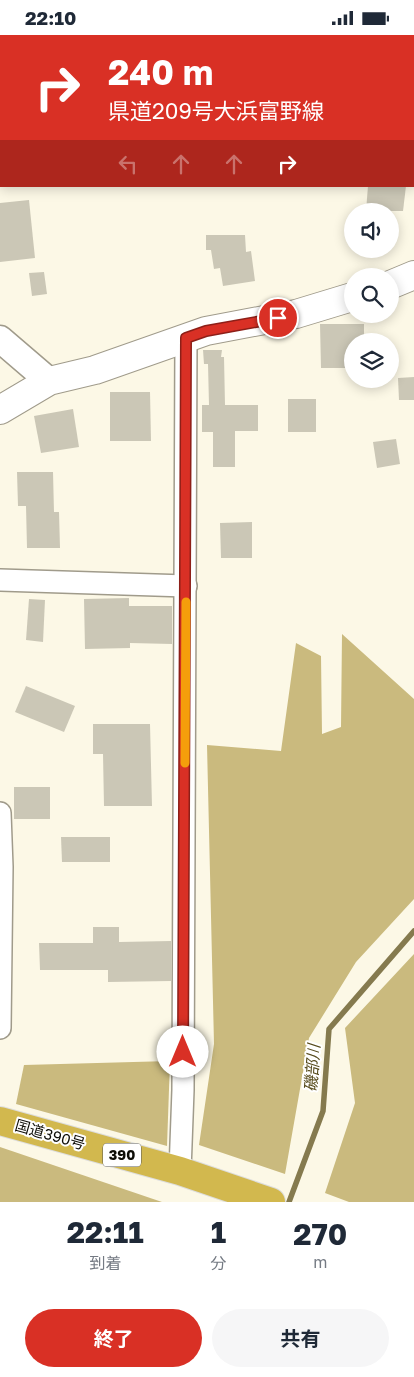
<!DOCTYPE html>
<html lang="ja">
<head>
<meta charset="utf-8">
<style>
  body { margin:0; font-family:"Golos Text","Noto Sans JP",sans-serif; background:#f6f6f7; color:#1f2937; height:100vh; display:flex; flex-direction:column; font-size:19px; white-space:nowrap }
  * { box-sizing:border-box; margin:0 }
  p { font-size:16px; color:#747a83 }
  .icon { flex:none; width:28px; height:28px; fill:none; stroke:currentColor; stroke-width:2; stroke-linecap:round; stroke-linejoin:round }
  .map { position:relative; height:1167px; overflow:hidden }
  .sheet { display:flex; flex-direction:column; background:#fff; flex:1 }
  .sheet>* { flex:none }
  .banner { position:absolute; left:0px; top:0px; width:415px; height:152px; box-shadow:0 2px 12px #0003; background:#d93025; color:#fff; overflow:hidden }
  .fabs { position:absolute; left:344px; top:168px; display:grid; gap:10px }
  .fabs a { display:grid; place-items:center; width:55px; height:55px; border-radius:50%; background:#fff; box-shadow:0 2px 12px #0003; font-size:25px }
  .pin { position:absolute; display:grid; place-items:center; width:42px; height:42px; color:#fff; margin:-21px; border:2px solid #fff; border-radius:50%; box-shadow:0 1px 5px #0007 }
  .me { position:absolute; width:55px; margin:-28px; rotate:0deg; stroke-linejoin:round; filter:drop-shadow(0 0 4px #0008) }
  .turn { display:flex; align-items:center; gap:18px; height:105px; padding:0 25px; font-size:22px }
  .turn .icon { width:65px; height:65px; stroke-width:2.5 }
  .turn b { display:block; font-size:35px; line-height:42px }
  .lanes { display:flex; align-items:center; height:48px; padding:0 25px; background:#0003; justify-content:center; gap:25px; direction:ltr }
  .lanes .off { opacity:.35 }
  .eta { display:flex; justify-content:space-evenly; align-items:center; height:85px; text-align:center }
  .eta b { font-size:30px; font-weight:700; line-height:35px }
  .primary-button { display:flex; gap:10px; margin-top:auto; padding:10px 25px }
  .primary-button a { flex:1; height:58px; border-radius:30px; background:#d93025; color:#fff; font-size:20px; font-weight:700; line-height:58px; text-align:center }
  .primary-button a+a { background:#f6f6f7; color:#1f2937 }
  .status { display:flex; justify-content:space-between; align-items:center; height:35px; padding:0 25px; background:#fff; direction:ltr }
  .status svg { height:14px; fill:currentColor }
  .map>svg:first-child { display:block }
</style>
</head>
<body>
<div class="status"><b>22:10</b><svg viewBox="0 0 49 12"><path d="M0 12V9h3v3zM5 12V6h3v6zM10 12V3h3v9zM15 12V0h3v12zM26 1h20v11H26zM47 4h2v5h-2z"/></svg></div>
<div class="map">
<svg width="414" height="1167" viewBox="0 0 414 1167">
  <rect width="100%" height="100%" fill="#fcf8e6"/>
  <g fill="#caba7e">
    <polygon points="342,599 414,664 414,864 356,927 309,1003 285,1139 199,1110 214,1009 207,710 281,716 296,608 321,621 322,699 341,692"/>
    <polygon points="414,919 414,1167 349,1167 325,1158 355,1068 345,993"/>
    <polygon points="170,1026 167,1111 16,1069 24,1030"/>
    <polygon points="0,1112 162,1167 0,1167"/>
  </g>
  <g fill="none" stroke-linecap="round" stroke-linejoin="round">
    <polyline stroke="#857a4e" stroke-width="5.5" points="289,1167 323,1076 329,994 414,896"/>
  </g>
  <g fill="#cbc7b6">
    <polygon points="368,151 406,151 403,176 366,176"/>
    <polygon points="29,165 35,223 0,227 0,168"/>
    <polygon points="206,200 245,200 246,217 251,216 255,246 223,251 220,233 214,234 211,215 206,215"/>
    <polygon points="44,237 47,259 32,261 29,238"/>
    <polygon points="320,289 364,289 364,306 352,306 352,333 321,333"/>
    <polygon points="203,315 222,315 221,322 224,322 225,370 258,370 258,396 235,396 235,432 213,432 213,397 202,397 202,370 209,370 208,329 204,329"/>
    <polygon points="414,342 414,365 399,365 398,343"/>
    <polygon points="110,357 150,357 151,406 110,406"/>
    <rect x="288" y="364" width="28" height="33"/>
    <polygon points="73,374 79,412 41,418 34,381"/>
    <polygon points="396,404 400,429 377,433 373,407"/>
    <polygon points="17,437 53,437 54,477 59,477 60,513 27,513 26,471 18,471"/>
    <polygon points="252,487 252,523 221,523 220,488"/>
    <polygon points="129,563 129,571 172,571 172,609 130,608 130,613 85,614 84,564"/>
    <polygon points="29,564 45,565 43,607 26,605"/>
    <polygon points="26,651 75,671 64,697 15,677"/>
    <polygon points="93,689 150,689 152,771 104,771 103,719 93,719"/>
    <rect x="14" y="752" width="36" height="32"/>
    <polygon points="61,802 110,802 110,827 62,827"/>
    <polygon points="93,892 119,892 119,907 171,906 171,946 108,947 108,935 40,935 39,908 93,908"/>
  </g>
  <g fill="none" stroke-linecap="round" stroke-linejoin="round">
    <g stroke="#a09b8b" stroke-width="24">
      <g id="minor">
        <polyline points="0,545 186,551"/>
        <polyline points="0,778 2,832 0,993"/>
        <polyline points="180,1136 183,1055 186,303"/>
      </g>
    </g>
    <g stroke="#a09b8b" stroke-width="29">
      <polyline id="tertiary" points="0,304 49,346"/>
    </g>
    <g stroke="#a09b8b" stroke-width="30">
      <g id="secondary">
        <polyline points="390,250 414,240"/>
        <polyline points="0,375 49,346 95,335 206,296 296,279 352,262"/>
      </g>
    </g>
    <g stroke="#dddddc" stroke-width="30">
      <polyline id="trunk" points="0,1086 180,1136 271,1167"/>
    </g>
    <use href="#minor" stroke="#fff" stroke-width="21"/>
    <use href="#tertiary" stroke="#fff" stroke-width="26"/>
    <use href="#secondary" stroke="#fff" stroke-width="28"/>
    <use href="#trunk" stroke="#d2b84e" stroke-width="28"/>
  </g>
  <g fill="none" stroke-linecap="round" stroke-linejoin="round">
    <g stroke="#8d1f18" stroke-width="12">
      <polyline id="route" points="183,1017 186,303 206,296 278,283"/>
    </g>
    <use href="#route" stroke="#d93025" stroke-width="9"/>
    <polyline stroke="#f59e0b" stroke-width="9" points="185,728 186,567"/>
  </g>
  <g text-anchor="middle" stroke-width="4" stroke-linejoin="round" paint-order="stroke">
    <rect fill="#fff" stroke="#565651" stroke-width="1" x="103" y="1108.5" width="38" height="23" rx="4"/>
    <g font-size="14" font-weight="bold" fill="#0e0d07">
      <text x="122" y="1125">390</text>
    </g>
    <g font-size="15" fill="#0e0d07" stroke="#fff">
      <text transform="translate(50 1100) rotate(16)" y="5">国道390号</text>
    </g>
    <g font-size="16" font-style="italic" fill="#574b1d" stroke="#fff">
      <text transform="translate(312 1033) rotate(-86)" y="6">磯部川</text>
    </g>
  </g>
</svg>
<div class="fabs">
<a><svg class="icon" aria-label="sound" viewBox="0 0 24 24"><path d="M4 9h4l5-4v14l-5-4H4zM17 9q2 3 0 6"/></svg></a>
<a><svg class="icon" aria-label="search" viewBox="0 0 24 24"><circle cx="10" cy="10" r="6"/><path d="M15 15l6 6"/></svg></a>
<a><svg class="icon" aria-label="layers" viewBox="0 0 24 24"><path d="M12 4l9 5-9 5-9-5zM3 14l9 5 9-5"/></svg></a>
</div>
<div class="pin" style="left:278px;top:283px;background:#d93025"><svg class="icon" aria-label="arrive" viewBox="0 0 24 24"><path d="M6 21V4h12l-3 4 3 4H6"/></svg></div>
<svg class="me" style="left:183px;top:1017px" viewBox="-20 -20 40 40"><circle r="19" fill="#fff"/><path d="M0-13L10 11 0 6-10 11z" fill="#d93025"/></svg>
<div class="banner">
<div class="turn"><svg class="icon" aria-label="right" viewBox="0 0 24 24"><path d="M7 20v-9h11M14 6l5 5-5 5"/></svg><div><b>240 m</b>県道209号大浜富野線</div></div>
<div class="lanes"><svg class="icon off" aria-label="left" viewBox="0 0 24 24"><path d="M17 20v-9H6M10 6l-5 5 5 5"/></svg><svg class="icon off" aria-label="ahead" viewBox="0 0 24 24"><path d="M12 20V5M6 11l6-6 6 6"/></svg><svg class="icon off" aria-label="ahead" viewBox="0 0 24 24"><path d="M12 20V5M6 11l6-6 6 6"/></svg><svg class="icon" aria-label="right" viewBox="0 0 24 24"><path d="M7 20v-9h11M14 6l5 5-5 5"/></svg></div>
</div>
</div>
<section class="sheet">
<div class="eta">
<div><b>22:11</b><p>到着</p></div>
<div><b>1</b><p>分</p></div>
<div><b>270</b><p>m</p></div>
</div>
<div class="primary-button"><a>終了</a><a>共有</a></div>
</section>
</body>
</html>
